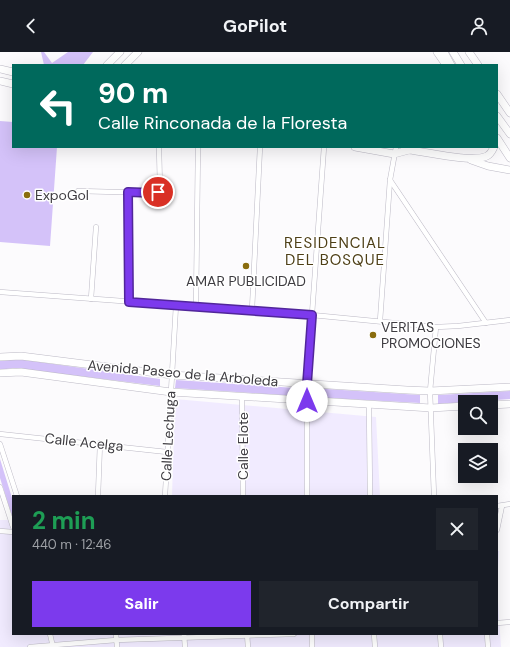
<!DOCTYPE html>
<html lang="es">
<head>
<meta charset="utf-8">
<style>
  body { margin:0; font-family:"DM Sans",sans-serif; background:#20242c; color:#f1f3f6; height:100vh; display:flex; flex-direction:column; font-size:15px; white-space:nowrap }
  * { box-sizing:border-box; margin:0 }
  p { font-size:13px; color:#9ea1a6 }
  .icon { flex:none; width:22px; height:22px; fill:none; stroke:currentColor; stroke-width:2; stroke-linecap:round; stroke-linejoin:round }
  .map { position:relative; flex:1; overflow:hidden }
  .panel { position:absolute; left:12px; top:443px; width:486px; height:140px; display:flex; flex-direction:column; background:#171b24; border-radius:0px; box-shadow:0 4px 16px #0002 }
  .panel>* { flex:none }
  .banner { position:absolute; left:12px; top:12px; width:486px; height:84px; border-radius:0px; box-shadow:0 4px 16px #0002; background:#00695c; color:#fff; overflow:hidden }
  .controls { position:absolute; left:458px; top:343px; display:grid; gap:8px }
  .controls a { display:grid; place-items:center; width:40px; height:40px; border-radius:0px; background:#171b24; box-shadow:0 4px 16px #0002; font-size:20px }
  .pin { position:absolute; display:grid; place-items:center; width:34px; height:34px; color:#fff; margin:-17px; border:2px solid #fff; border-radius:50%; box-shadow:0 1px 4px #0007 }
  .me { position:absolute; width:44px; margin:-22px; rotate:0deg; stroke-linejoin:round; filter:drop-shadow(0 0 3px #0008) }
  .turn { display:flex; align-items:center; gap:14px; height:84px; padding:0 20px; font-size:18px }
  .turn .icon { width:52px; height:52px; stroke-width:2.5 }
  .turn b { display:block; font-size:28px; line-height:34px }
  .round { display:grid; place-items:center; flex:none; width:42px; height:42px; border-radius:0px; background:#20242c }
  .summary { display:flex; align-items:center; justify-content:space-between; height:68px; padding:0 20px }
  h1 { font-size:24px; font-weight:700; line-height:30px; color:#1e9e55 }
  .button { display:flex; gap:8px; margin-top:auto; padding:8px 20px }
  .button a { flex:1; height:46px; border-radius:0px; background:#7c3aed; color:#fff; font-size:16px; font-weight:700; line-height:46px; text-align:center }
  .button a+a { background:#20242c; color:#f1f3f6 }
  header { display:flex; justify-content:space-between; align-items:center; height:52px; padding:0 20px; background:#171b24; font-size:18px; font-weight:700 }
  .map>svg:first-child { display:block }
</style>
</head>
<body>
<header><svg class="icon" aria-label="back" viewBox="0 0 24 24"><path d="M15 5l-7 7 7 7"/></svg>GoPilot<svg class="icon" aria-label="person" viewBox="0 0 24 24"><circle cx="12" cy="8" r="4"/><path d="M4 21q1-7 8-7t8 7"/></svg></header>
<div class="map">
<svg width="510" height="595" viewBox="0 0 510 595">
  <rect width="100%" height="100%" fill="#fcfbfd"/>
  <g fill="#f1ebff">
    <polygon points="175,347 376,365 380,444 172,444"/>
    <polygon points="0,468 13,468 13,582 497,582 497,499 499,499 497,534 501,595 0,595"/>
  </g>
  <g fill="#d4c2f9">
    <polygon points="41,0 44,0 52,11 68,0 93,0 83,13 44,13"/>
    <polygon points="0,69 13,70 13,95 57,95 50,194 0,190"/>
    <polygon points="18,307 160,327 160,334 13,316 0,318 0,309"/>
    <polygon points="176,328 296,336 296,344 175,336"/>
    <polygon points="311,336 420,343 420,351 310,345"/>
    <polygon points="510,339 510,347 438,352 438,343"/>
    <polygon points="0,407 13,449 13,467 0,426"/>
  </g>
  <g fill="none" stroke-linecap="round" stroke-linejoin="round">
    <g stroke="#bcb9c5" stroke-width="5.5">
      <g id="street">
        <polyline points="390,128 486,271"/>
        <polyline points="78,139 154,141 158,140 160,136 159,95"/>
        <polyline points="128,140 129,250"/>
        <polyline points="0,240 312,263 436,275 458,274 510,268"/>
        <polyline points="91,247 96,175"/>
        <polyline points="196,254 198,95"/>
        <polyline points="252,258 260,95"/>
        <polyline points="380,269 390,128 396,95"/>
        <polyline points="242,345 243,444"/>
        <polyline points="369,353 370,444"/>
        <polyline points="0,382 167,400"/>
        <polyline points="0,392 17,444"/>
        <polyline points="0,435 13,475"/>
        <polyline points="98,444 100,391"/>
        <polyline points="165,444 176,253"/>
        <polyline points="307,444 307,332 324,95"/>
        <polyline points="434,444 430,339 436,275"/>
        <polyline points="497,454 510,452"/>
        <polyline points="497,478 502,454"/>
        <polyline points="0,479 13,480"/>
        <polyline points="497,571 510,570"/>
        <polyline points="50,582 53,595"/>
        <polyline points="116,582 117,595"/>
        <polyline points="184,582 185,595"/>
        <polyline points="247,582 248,595"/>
        <polyline points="312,582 312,595"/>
        <polyline points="374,582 375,595"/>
        <polyline points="440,582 441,595"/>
        <polyline points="487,582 488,595"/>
        <polyline points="30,595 116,588 294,582"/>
      </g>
    </g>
    <g stroke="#bcb9c5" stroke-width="8">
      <g id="secondary">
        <polyline points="437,0 446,13"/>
        <polyline points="469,0 478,13"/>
        <polyline points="107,13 120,0"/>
        <polyline points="125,13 138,0"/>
        <polyline points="0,17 13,20"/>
        <polyline points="0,29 13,32"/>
        <polyline points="497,42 510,61"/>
        <polyline points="497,86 510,106"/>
        <polyline points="355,95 394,102 409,98"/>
        <path d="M404,95L409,98C427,100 472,111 487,104C491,102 492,99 494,95"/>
        <polyline points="471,108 488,114 510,118"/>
        <polyline points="0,305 21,304 172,323 407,338 430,339 510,335"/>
        <polyline points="0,321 21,320 171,340 431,356 465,354"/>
        <polyline points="491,353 510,352"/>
      </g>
    </g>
    <g stroke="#bcb9c5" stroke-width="8">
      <g id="primary">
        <polyline points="444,0 451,13"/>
        <polyline points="453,0 461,13"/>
        <polyline points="497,64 510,82"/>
      </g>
    </g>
    <use href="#street" stroke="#fff" stroke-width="4.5"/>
    <use href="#secondary" stroke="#fff" stroke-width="7"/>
    <use href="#primary" stroke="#fff" stroke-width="7"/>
  </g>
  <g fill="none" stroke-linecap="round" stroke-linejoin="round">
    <g stroke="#51269a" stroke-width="10">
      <polyline id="route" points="158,140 154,141 128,140 129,250 312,263 307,332 307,349"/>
    </g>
    <use href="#route" stroke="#7c3aed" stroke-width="7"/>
  </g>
  <g fill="#8a6d0e" stroke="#fff" stroke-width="1.5">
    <circle cx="27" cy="143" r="4"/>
    <circle cx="246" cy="214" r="4"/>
    <circle cx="373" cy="283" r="4"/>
  </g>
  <g text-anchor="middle" stroke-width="3" stroke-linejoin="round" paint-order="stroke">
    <g font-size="14" fill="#3e3c41" stroke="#fff" text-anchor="start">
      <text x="35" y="148">ExpoGol</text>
      <text x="246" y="234" text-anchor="middle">AMAR PUBLICIDAD</text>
      <text x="381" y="280">VERITAS<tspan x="381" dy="16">PROMOCIONES</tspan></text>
    </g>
    <g font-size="14" fill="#3e3c41" stroke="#fff">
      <text transform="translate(183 321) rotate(5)" y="5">Avenida Paseo de la Arboleda</text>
      <text transform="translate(168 384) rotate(-87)" y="5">Calle Lechuga</text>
      <text transform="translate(84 390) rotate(6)" y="5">Calle Acelga</text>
      <text transform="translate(243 394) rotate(-90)" y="5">Calle Elote</text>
    </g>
    <g font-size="15" letter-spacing="1" fill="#4e3f17" stroke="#fff">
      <text x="335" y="196">RESIDENCIAL<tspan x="335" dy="17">DEL BOSQUE</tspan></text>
    </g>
  </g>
</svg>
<div class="controls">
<a><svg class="icon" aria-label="search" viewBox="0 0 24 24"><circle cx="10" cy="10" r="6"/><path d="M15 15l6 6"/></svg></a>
<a><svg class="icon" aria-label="layers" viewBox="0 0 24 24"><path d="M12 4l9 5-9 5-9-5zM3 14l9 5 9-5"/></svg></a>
</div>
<div class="pin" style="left:158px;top:140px;background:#d93025"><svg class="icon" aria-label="arrive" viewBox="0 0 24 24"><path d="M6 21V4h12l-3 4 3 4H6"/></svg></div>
<svg class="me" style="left:307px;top:349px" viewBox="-20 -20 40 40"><circle r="19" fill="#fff"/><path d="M0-13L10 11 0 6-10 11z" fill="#7c3aed"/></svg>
<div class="banner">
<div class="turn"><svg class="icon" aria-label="left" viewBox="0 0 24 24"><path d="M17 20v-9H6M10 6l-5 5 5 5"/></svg><div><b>90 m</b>Calle Rinconada de la Floresta</div></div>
</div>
<section class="panel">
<div class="summary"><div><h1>2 min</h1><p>440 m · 12:46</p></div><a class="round"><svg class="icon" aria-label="close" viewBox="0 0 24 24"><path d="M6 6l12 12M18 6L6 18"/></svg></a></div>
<div class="button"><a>Salir</a><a>Compartir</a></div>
</section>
</div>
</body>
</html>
